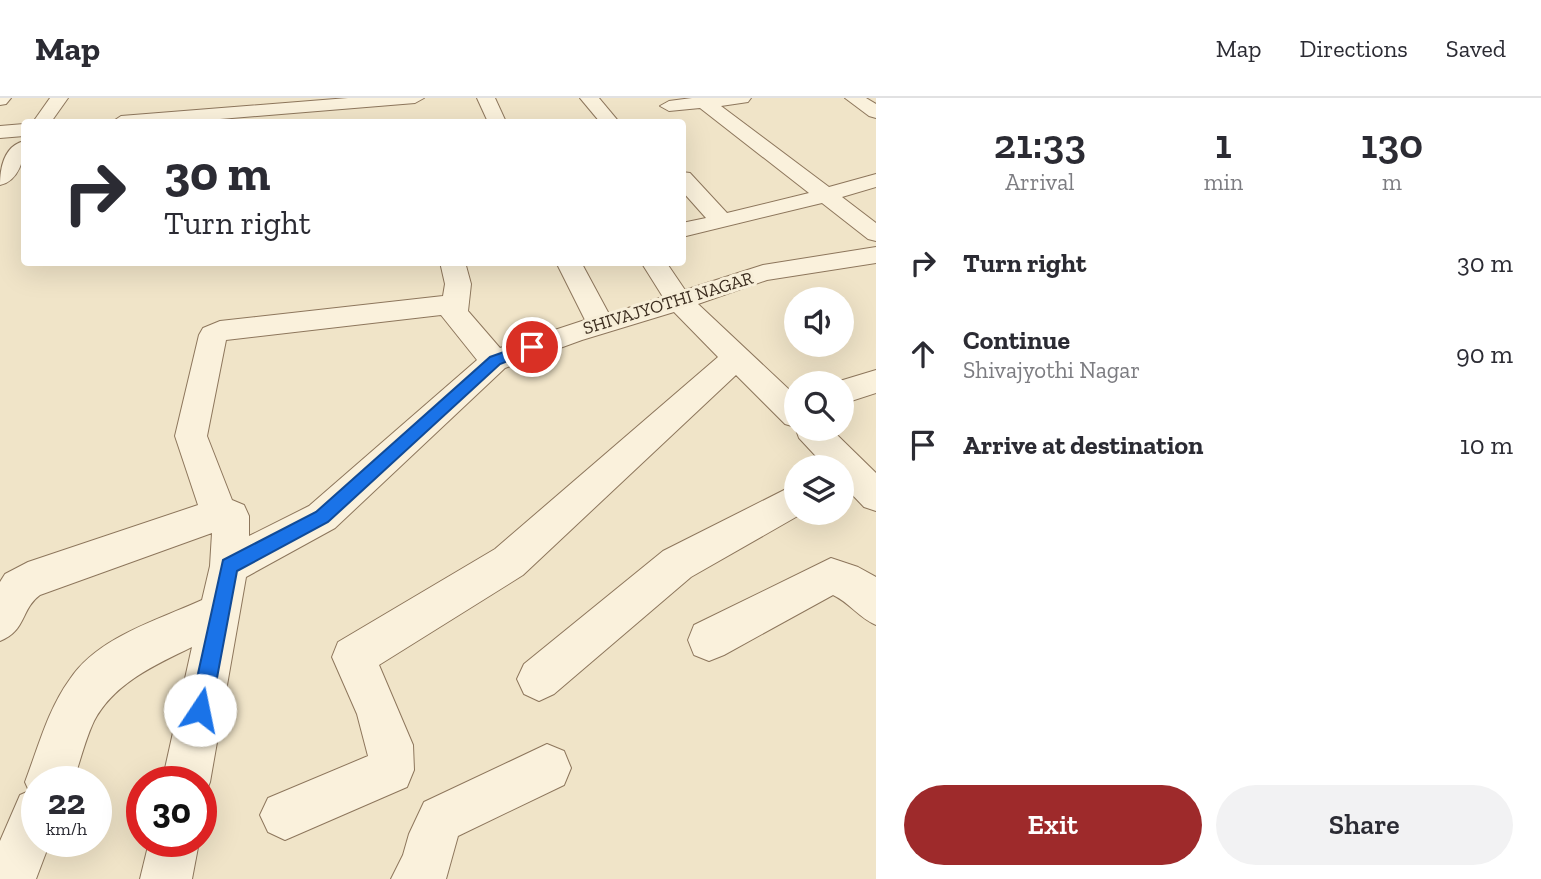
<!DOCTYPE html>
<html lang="en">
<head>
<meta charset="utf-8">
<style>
  body { margin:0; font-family:"Zilla Slab",serif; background:#f2f2f3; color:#2b2b33; height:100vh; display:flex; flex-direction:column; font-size:26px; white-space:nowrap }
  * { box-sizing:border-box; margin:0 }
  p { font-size:23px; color:#7c7c81 }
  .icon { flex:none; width:38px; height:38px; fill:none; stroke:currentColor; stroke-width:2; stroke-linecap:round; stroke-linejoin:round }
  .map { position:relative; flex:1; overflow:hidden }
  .drawer { display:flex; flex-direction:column; background:#fff; width:665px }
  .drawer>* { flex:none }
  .guide { position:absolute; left:21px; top:21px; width:665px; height:147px; border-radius:7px; box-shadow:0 7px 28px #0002; background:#fff; color:#2b2b33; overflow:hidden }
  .fabs { position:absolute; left:784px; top:189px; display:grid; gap:14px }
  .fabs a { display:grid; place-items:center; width:70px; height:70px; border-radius:50%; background:#fff; box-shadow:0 7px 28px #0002; font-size:35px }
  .speed { position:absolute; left:21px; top:668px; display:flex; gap:14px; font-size:35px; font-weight:700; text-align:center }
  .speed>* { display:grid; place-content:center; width:91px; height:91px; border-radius:50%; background:#fff; box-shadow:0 7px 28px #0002; line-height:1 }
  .speed small { font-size:18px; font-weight:400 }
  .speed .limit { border:10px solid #d22; background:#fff; color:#111 }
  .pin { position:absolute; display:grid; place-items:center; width:60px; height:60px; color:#fff; margin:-30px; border:4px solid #fff; border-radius:50%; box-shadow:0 2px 7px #0007 }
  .me { position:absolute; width:77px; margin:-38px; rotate:11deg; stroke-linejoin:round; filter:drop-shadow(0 0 5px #0008) }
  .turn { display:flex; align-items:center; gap:24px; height:147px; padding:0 28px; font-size:32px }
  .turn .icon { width:91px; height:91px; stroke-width:2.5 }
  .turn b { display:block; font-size:49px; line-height:60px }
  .eta { display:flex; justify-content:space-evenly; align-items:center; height:119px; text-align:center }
  .eta b { font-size:42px; font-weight:600; line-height:49px }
  .action { display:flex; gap:14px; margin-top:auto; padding:14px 28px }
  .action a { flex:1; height:80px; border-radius:42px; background:#9e2a2b; color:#fff; font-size:28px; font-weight:600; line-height:80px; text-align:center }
  .action a+a { background:#f2f2f3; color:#2b2b33 }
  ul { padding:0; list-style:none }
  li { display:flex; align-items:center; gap:21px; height:91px; padding:0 28px }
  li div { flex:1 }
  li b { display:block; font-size:26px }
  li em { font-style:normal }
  header { display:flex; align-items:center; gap:42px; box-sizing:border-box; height:98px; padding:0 35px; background:#fff; border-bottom:2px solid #e1e1e2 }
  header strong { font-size:33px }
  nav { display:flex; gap:38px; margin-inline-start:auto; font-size:24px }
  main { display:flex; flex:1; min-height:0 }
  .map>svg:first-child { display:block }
</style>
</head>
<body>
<header>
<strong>Map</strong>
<nav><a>Map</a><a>Directions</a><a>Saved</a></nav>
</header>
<main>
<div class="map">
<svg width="876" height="781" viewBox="0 0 876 781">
  <rect width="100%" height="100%" fill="#f0e4c8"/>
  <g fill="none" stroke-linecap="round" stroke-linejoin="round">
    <g stroke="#8d765c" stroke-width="2">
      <g id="minor">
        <polygon points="0,0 11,0 6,6 0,7"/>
        <polygon points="50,0 68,0 51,24 33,24"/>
        <polygon points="348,0 424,0 415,5 184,24 112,24 121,18"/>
        <polygon points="477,0 495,0 506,24 488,24"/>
        <polygon points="580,0 599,0 619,24 600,24"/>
        <polygon points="692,0 751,0 748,4 721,8 829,89 876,76 876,89 842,99 876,125 876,143 868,141 822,105 682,139 682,125 706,120 682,93 682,74 690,75 727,115 809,95 700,10 669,13 660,8 669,3"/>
        <polygon points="845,0 866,0 876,6 876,20 869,18"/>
        <polygon points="24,26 24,38 0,40 0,28"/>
        <path d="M24,43C25,60 19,83 0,87C0,70 4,48 24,43Z"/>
        <path d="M876,149V165L767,182L698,206L796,298V331H831L876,375V413L864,409L842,386V369H826L799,340L795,329L785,326L736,277L523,477L379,567L413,647L414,672L407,689L285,742L268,734L260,717L268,700L368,658L357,616L332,559L338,544L495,451L718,259L674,214L582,242L505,270L335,430L246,479L210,684L203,701L201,684H162L192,549C155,567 114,585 94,623C85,642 80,664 73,684H37V744H50L36,781H0V743L20,697L29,693L25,684C38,650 48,611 70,581C98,539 158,522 202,502L210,468L212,435L40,497C20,512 27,532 0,543V484L5,476L28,464L198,407L175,338L199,237L203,230L220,223L443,198L445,186L440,164H465L471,186L468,213L500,250L585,222L556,164H581L609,216L663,199L641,164H666L685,192L763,167ZM441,217L477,262L309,408L249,438V418L244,407L232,402L207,338L226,242Z"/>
        <polygon points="876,272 876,295 842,306 842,285 833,285"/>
        <polygon points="796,386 796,415 803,415 691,479 554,596 539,603 524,596 517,581 524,566 663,453"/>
        <path d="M831,460L858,469L876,479V527C859,520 850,505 833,497L724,557L709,563L694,557L688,542L694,527Z"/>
        <polygon points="547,646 564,653 571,670 564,687 458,738 446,781 391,781 403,757 409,736 424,704"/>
        <polygon points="149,744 199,744 192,781 140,781"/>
      </g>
    </g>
    <use href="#minor" fill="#faf1dc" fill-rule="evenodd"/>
  </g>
  <polygon fill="#1a73e8" stroke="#114b97" stroke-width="2" points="532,244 537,246 537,252 500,266 328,424 237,473 211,612 208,619 200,622 193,619 190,612 223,462 316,414 490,259"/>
  <g text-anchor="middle" stroke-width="6" stroke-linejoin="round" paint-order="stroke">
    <g font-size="18" fill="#3d2e20" stroke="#f7eed8">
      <text transform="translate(668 205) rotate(-17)" y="6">SHIVAJYOTHI NAGAR</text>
    </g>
  </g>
</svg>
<div class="fabs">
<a><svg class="icon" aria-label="sound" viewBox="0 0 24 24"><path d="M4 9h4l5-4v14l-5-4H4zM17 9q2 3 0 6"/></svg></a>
<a><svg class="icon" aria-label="search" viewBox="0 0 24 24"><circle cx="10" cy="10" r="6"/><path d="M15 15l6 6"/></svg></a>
<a><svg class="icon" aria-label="layers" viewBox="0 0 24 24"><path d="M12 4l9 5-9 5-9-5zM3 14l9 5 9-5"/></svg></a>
</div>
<div class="speed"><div>22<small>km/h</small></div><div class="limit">30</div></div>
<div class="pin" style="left:532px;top:249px;background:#d93025"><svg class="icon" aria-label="arrive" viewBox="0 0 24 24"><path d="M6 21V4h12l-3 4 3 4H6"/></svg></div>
<svg class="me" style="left:200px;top:612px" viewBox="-20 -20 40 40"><circle r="19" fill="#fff"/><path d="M0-13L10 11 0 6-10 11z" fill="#1a73e8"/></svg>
<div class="guide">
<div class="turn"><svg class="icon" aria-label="right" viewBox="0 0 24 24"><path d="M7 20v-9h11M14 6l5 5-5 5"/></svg><div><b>30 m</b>Turn right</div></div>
</div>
</div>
<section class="drawer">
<div class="eta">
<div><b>21:33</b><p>Arrival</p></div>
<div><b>1</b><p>min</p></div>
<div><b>130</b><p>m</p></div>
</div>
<ul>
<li><svg class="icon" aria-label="right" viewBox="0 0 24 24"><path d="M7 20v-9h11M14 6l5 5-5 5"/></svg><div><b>Turn right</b></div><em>30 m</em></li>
<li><svg class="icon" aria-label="ahead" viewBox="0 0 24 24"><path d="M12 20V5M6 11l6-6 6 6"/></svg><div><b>Continue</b><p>Shivajyothi Nagar</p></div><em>90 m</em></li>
<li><svg class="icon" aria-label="arrive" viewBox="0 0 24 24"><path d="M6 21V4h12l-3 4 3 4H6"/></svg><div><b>Arrive at destination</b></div><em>10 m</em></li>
</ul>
<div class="action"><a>Exit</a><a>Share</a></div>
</section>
</main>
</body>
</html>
